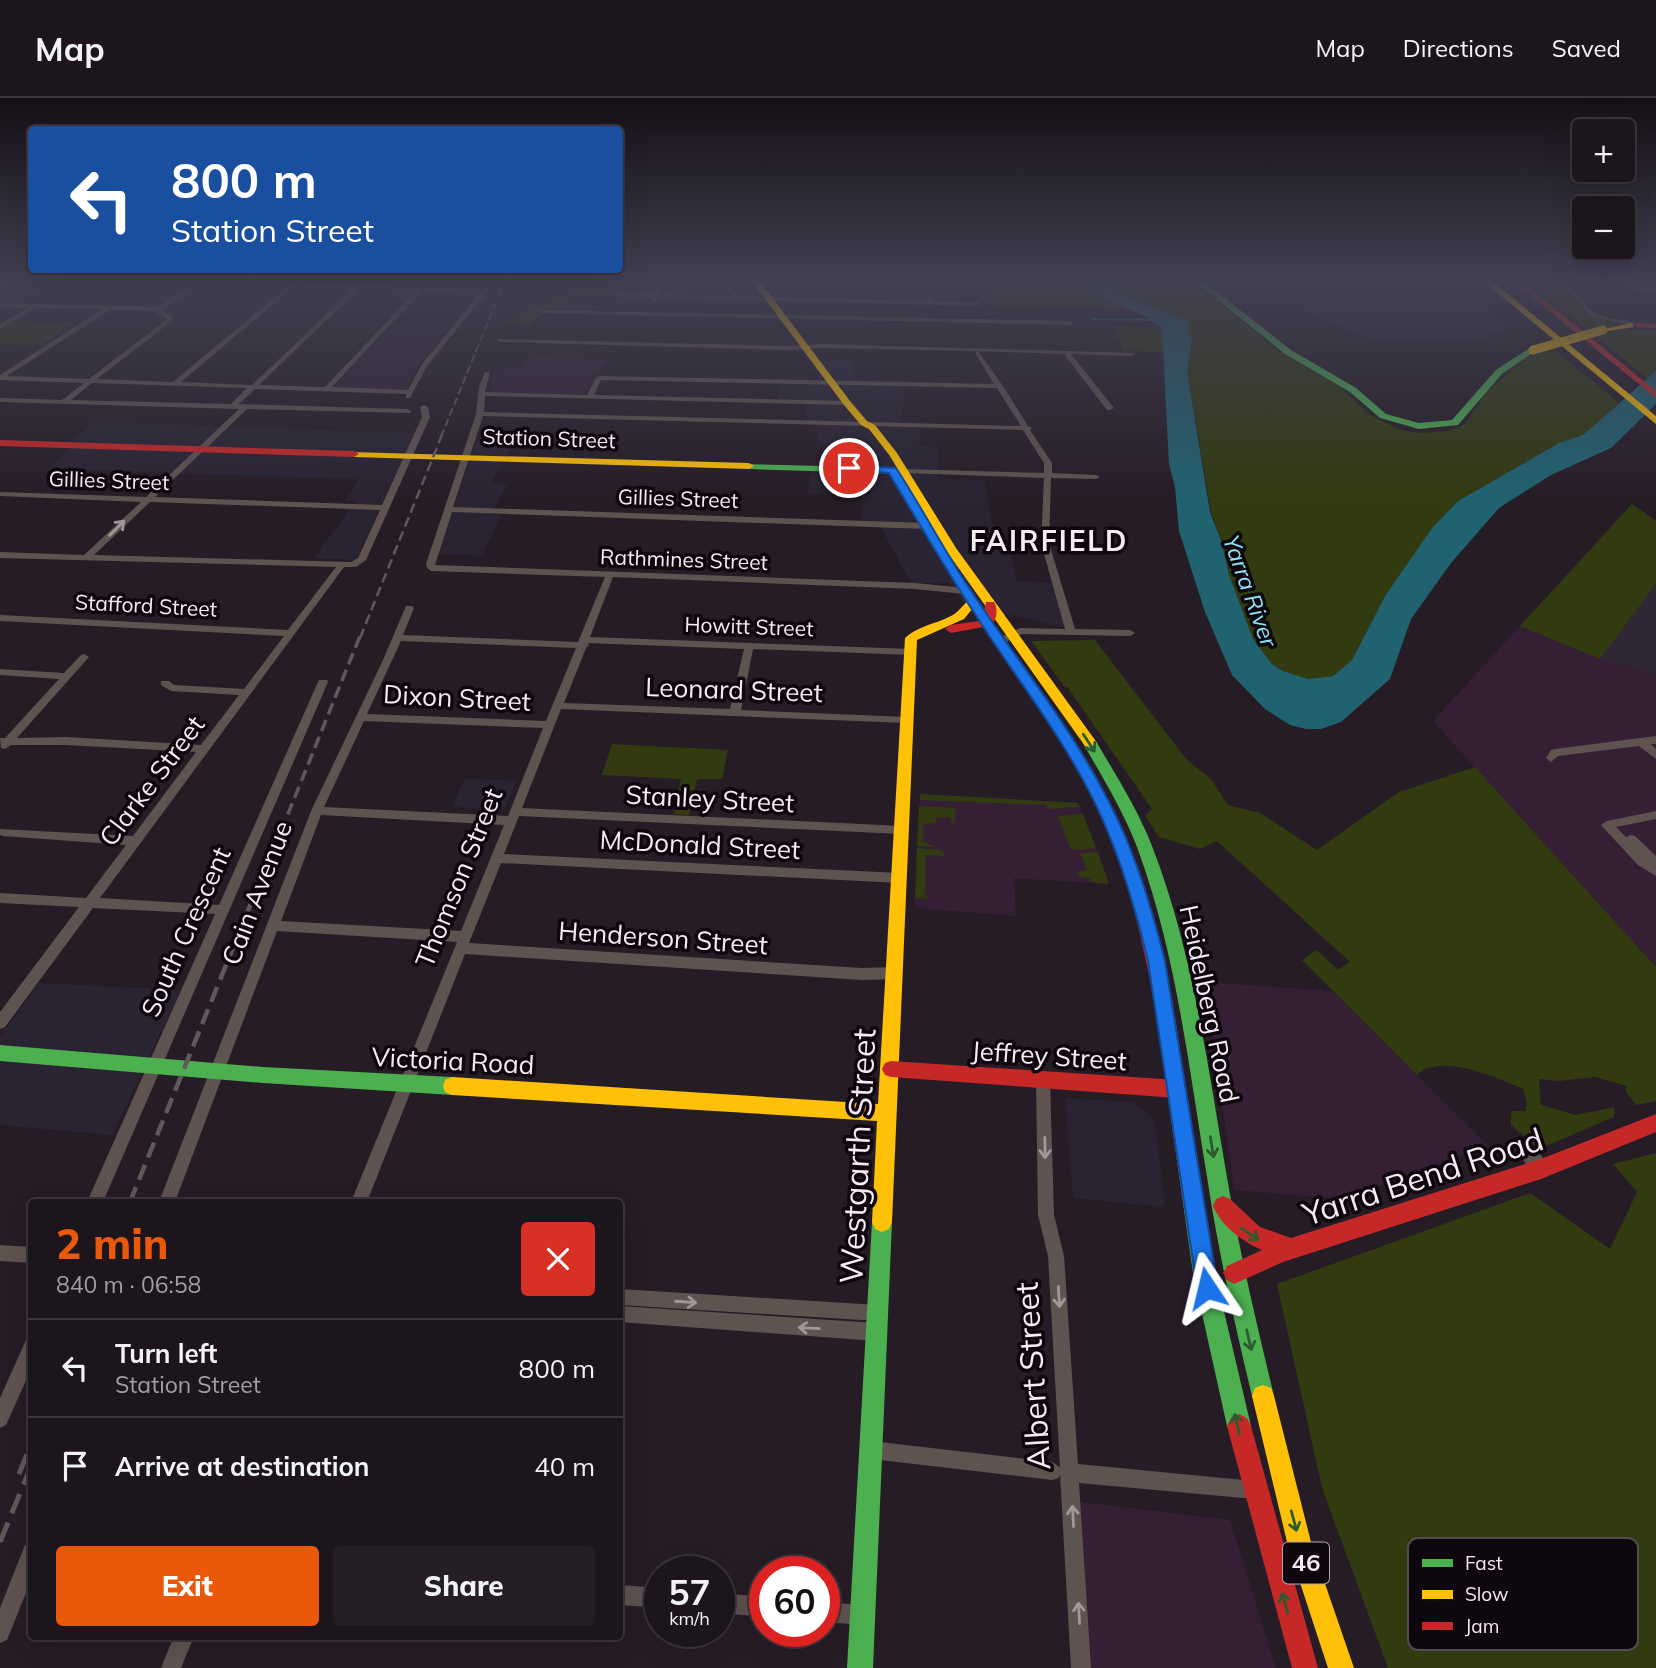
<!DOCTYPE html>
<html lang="en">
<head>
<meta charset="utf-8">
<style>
  body { margin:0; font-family:Mulish,sans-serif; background:#251e25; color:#f1f3f6; height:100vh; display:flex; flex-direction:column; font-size:26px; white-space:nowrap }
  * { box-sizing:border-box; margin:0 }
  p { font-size:23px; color:#a09fa3 }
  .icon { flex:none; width:38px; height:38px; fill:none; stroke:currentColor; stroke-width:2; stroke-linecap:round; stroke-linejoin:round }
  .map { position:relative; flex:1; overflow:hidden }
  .details { position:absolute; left:28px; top:1101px; width:595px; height:441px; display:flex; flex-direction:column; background:#1c151c; border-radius:7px; box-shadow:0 7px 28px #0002,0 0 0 2px #3a343b }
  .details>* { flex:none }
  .top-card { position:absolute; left:28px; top:28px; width:595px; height:147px; border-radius:7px; box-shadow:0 7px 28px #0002,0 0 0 2px #3a343b; background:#1a4fa0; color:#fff; overflow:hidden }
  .fabs { position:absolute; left:1572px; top:21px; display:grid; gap:14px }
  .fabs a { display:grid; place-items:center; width:63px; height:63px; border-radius:7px; background:#1c151c; box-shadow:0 7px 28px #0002,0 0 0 2px #3a343b; font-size:35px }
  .speed { position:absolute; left:644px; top:1458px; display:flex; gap:14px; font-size:35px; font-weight:700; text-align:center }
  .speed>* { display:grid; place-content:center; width:91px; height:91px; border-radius:50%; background:#1c151c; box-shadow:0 7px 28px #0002,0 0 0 2px #3a343b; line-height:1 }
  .speed small { font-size:18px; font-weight:400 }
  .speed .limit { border:10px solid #d22; background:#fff; color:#111 }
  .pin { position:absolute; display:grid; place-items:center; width:60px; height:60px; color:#fff; margin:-30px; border:4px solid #fff; border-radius:50%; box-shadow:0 2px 7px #0007 }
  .me { position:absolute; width:77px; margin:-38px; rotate:350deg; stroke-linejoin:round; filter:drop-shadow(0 0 5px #0008) }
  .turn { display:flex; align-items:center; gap:24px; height:147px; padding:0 28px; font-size:32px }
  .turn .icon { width:91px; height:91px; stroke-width:2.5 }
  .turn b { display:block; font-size:49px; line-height:60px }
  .round { display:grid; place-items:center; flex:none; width:74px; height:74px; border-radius:7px; background:#251e25 }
  .summary { display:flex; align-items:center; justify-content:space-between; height:119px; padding:0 28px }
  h1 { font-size:42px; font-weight:800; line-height:52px; color:#ea580c }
  .action { display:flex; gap:14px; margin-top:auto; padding:14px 28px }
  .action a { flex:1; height:80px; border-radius:7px; background:#ea580c; color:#fff; font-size:28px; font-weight:800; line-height:80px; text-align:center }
  .action a+a { background:#251e25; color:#f1f3f6 }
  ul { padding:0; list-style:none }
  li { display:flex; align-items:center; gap:21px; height:98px; padding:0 28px; border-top:2px solid #3a343b }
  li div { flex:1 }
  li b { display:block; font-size:26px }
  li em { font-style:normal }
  header { display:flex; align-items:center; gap:42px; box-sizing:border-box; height:98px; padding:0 35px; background:#1c151c; border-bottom:2px solid #3a343b }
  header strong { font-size:33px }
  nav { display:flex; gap:38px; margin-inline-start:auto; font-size:24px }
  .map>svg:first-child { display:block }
</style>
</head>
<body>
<header>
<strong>Map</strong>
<nav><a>Map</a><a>Directions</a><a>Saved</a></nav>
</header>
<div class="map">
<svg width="1656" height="1570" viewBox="0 0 1656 1570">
  <rect width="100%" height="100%" fill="#261c26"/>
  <g fill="#292332">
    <polygon points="809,264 851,264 855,281 905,282 902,323 921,324 919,348 937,350 938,381 984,382 996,445 1009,445 1016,483 1052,485 1065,529 965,507 949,484 911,485 880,428 861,427 863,398 808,396 811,375 885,377 867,348 819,347 815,322 806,321 806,304 777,304 780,281 820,282"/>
    <polygon points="93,324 416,335 355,462 314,460 355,404 344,403 359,381 46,371 79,344 72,343"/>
    <polygon points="476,345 514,346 490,385 508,386 491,416 501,417 482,458 437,456"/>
    <polygon points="465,680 516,683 505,711 452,709"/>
    <polygon points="39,885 181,892 112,1037 0,1027 0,938"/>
    <polygon points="1065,1000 1133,1004 1155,1022 1165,1109 1073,1100"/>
  </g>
  <g fill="#341f35">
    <polygon points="393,227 450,229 420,265 406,292 333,290"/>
    <polygon points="531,259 606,261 607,261 585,297 490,294 494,277 499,270 522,270"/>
    <polygon points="1632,406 1656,423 1656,486 1601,560 1656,577 1656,869 1433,623"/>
    <polygon points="920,696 1078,705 1109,786 1014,780 1016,818 915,810"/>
    <polygon points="1203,884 1332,893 1488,1047 1344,1101 1234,1092 1212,929"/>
    <polygon points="1080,1404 1230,1422 1276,1570 1090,1570"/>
  </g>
  <g fill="#2e2634">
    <polygon points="1261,182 1449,182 1510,230 1477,242 1378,244 1314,218"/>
    <polygon points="1656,486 1656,577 1600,561"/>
  </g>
  <g fill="#323a10">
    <path d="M607,182H660L659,184C645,184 630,181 622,195C595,194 547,203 531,227L507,224L531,208Z"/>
    <polygon points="990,182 1090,182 1097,195 1121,210 993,208"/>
    <polygon points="1112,182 1189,182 1265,241 1269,247 1340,289 1370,317 1401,332 1421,335 1448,333 1465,326 1486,295 1526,260 1553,251 1619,305 1583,337 1559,345 1458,403 1432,430 1385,498 1352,562 1333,578 1308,581 1283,573 1272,566 1253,541 1229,477 1222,445 1211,414 1187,273 1192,240 1187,235 1189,224 1123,198"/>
    <polygon points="1528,182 1553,182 1569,193 1587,215 1626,223 1627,226 1588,232"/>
    <polygon points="15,223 74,225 42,247 0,246 0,232"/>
    <polygon points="1115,229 1162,230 1165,254 1123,253"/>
    <polygon points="1621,232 1656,232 1656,287 1595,238"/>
    <polygon points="1632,406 1656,423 1656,486 1600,561 1520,528"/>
    <path d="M1095,542L1187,662L1211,681L1228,707L1260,715L1317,752L1399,694L1475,669L1656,869V1003L1636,1007L1625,992L1627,988L1595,979L1558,983L1539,981L1541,1007L1576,1017L1614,1009V1019L1539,1051L1511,1027V1013H1526L1527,1004L1523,991C1497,980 1441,954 1417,977L1302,862L1317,852L1338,872L1350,864L1217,743L1200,751L1159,739L1145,718L1152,711L1068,590L1064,588L1031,543Z"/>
    <polygon points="612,646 728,652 722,681 697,681 689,717 674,716 681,681 602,677"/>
    <polygon points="920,696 1078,705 1080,709 1048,711 1046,707 920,702"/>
    <polygon points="919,708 955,710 955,725 952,725 950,719 936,720 936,725 923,726 923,744 937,749 917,748"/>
    <polygon points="1083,716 1096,750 1073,752 1070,749 1058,718"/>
    <polygon points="917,750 940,752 944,754 944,758 926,757 925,798 932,801 915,800"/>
    <polygon points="1098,754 1109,786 1091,784 1090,780 1082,780 1076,774 1087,772 1080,755"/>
    <polygon points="1656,1055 1656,1570 1388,1570 1322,1390 1277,1186 1530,1095 1610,1151 1637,1094 1613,1066"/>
  </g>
  <polygon fill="#216270" points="1090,182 1112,182 1124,198 1189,224 1187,235 1192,240 1187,273 1210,414 1222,445 1229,477 1253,541 1272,566 1283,573 1308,581 1333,578 1352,562 1385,498 1432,430 1458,403 1559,345 1583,337 1656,273 1656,306 1611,350 1551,377 1499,410 1451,465 1411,521 1390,581 1341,624 1321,631 1306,631 1290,627 1265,611 1232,577 1205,514 1179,433 1175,389 1169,366 1162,230 1147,219 1102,200"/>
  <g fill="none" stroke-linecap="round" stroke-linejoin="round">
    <polyline stroke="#216270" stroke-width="2" points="1092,221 1156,222"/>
    <g fill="#5f5350" fill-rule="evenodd">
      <polygon points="3,182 10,182 0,188 0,184"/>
      <path d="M92,182H196L483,191L491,182H497L427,268L410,300H406V296L255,291L239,306L407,311L411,313L410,315L247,311L155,399L382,407L422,319L420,309L424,307L428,309L430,319L366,462L356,469H344L100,800L219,807L318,584L319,582H327L328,584L103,1104H87L215,816L93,810L5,929L0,931V914L79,809L0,805V795L86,800L126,747L3,738L0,737V731L133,738L196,654L66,647H11L5,651L1,650L0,640H5L59,581L0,577V571L64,575L81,557L84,556L89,559L17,640L66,639L201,647L239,597L171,593L161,587V583H169L174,587L244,591L284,538L0,523V517L288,532L336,469L0,460V454L84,457L141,404L0,398V394L146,399L239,311L0,304V300L62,302L84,285L0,282V277L102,211L36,210L0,231V226L28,210L0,209V205L159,209L189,186ZM196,187L287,189L173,284L97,281L172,223V218L162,213ZM294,189L353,191L252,287L181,284ZM359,191L416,193L325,289L259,287ZM422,193L480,195L422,266L408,292L332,289ZM110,212L156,213V215L167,221L89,281L7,278ZM92,285L247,290L231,306L71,302ZM150,404L380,412L358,460L351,464L94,457Z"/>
      <polygon points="661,182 667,182 660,196 732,198 720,182 726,182 738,198 928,203 927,198 930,196 933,198 934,203 978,204 981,206 978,208 658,200 654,205 651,203 653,200 615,199 612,197 615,195 654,196"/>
      <path d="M1552,182C1574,182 1579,205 1594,215C1606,222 1625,220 1637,226L1634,228L1591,218L1567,191Z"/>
      <polygon points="1586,182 1600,182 1656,191 1656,195"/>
      <polygon points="758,185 929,186 932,188 929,190 756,188"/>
      <polygon points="541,212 1071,223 1074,225 1071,227 539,215"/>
      <path d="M498,241L787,248L822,246L1133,255L1134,256L1131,258L1071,256L1114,310L1110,312H1107L1064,256L978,253L1003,288L1028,328L1032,330L1030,332L1052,365V375L1096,377L1100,379L1096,381L1051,380L1049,445L1075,531L1130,532L1135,535L1130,538L1022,536L1008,543L1005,551H999L997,549L1001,539L1020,530L1065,531L1041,445L1044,380L904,375L900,373L904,371L1044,375V365L1023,332L483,318L453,409L926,425L930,428L926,431L452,414L435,467L915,485L965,490L970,493L965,496L915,491L613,479L590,539L911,551L916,554L911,557L753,551L741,612L907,619L912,622L907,625L561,611L522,710L902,728L908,732L902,736L519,718L504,756L900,775L904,777L906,780L904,783L900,785L501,765L469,845L862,870L895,869L900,871L902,875L900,879L895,881L862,882L465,856L367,1104H351L457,844L277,833L175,1104H159L311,713L383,562L406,508H412L414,510L403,537L578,544L605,479L431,473L427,470L426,466L476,316L479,289L485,274L490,275L485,294L587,297L596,280L599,278L994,286L975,255L978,253L822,250L787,252L500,244L497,242ZM601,282L997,290L1021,328L484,314L485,298L847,307L851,305L847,303L594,297ZM401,543L576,550L546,623L367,616ZM588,545L744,551L730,611L564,605L586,550L589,547ZM364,623L543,630L508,718L324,709ZM321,717L504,727L461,833L281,823Z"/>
      <polygon points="1656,638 1656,646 1651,646 1656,651 1656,661 1639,648 1558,658 1551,664 1546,660 1551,652 1555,651"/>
      <polygon points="1656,713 1656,721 1616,729 1626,739 1631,737 1635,738 1656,758 1656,778 1638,767 1601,727 1607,723"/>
      <polygon points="1043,975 1048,977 1050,982 1054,1117 1064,1158 1078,1366 1254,1383 1261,1385 1263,1392 1261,1399 1254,1401 1079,1385 1091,1570 1071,1570 1060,1376 1059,1380 1052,1382 871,1361 865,1358 862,1352 865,1346 871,1343 1052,1364 1060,1369 1048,1158 1038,1117 1036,982 1038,977"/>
      <path d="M1525,1044C1535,1048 1545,1061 1549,1071L1546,1076L1541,1078C1531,1075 1522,1061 1517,1051L1520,1046Z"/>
      <polygon points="0,1147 32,1149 32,1165 0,1163"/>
      <polygon points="620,1191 878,1207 884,1209 886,1215 884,1221 878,1223 620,1207"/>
      <polygon points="620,1208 877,1225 883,1228 886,1234 883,1240 877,1243 620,1224"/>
      <polygon points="32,1240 32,1269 6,1327 0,1330 0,1300 26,1242"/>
      <polygon points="32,1444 32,1480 7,1542 0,1545 0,1510 25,1447"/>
      <polygon points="620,1487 660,1490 660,1510 620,1507"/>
      <polygon points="719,1495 765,1499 765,1519 719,1515"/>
      <polygon points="824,1504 863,1507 870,1510 873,1517 870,1524 863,1527 824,1524"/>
      <polygon points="174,1538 194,1538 181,1570 161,1570"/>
    </g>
    <g fill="#4caf50" fill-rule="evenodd">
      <polygon points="1193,182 1202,182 1291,252 1356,290 1386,316 1419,325 1452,322 1496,272 1530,250 1537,252 1502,276 1458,327 1419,331 1380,320 1350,294 1285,256"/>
      <polygon points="745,366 904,370 909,373 904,376 749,371 745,370"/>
      <path d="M1090,640L1097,645C1117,679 1138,712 1152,748C1194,856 1208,971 1228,1085C1240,1157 1257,1227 1274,1298L1271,1306L1263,1309L1255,1306L1252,1298C1235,1227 1219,1157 1208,1085C1189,972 1177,857 1137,749C1123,712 1102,679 1083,645Z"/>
      <polygon points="1163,894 1169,896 1172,901 1215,1175 1251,1328 1247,1336 1239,1340 1231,1336 1227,1328 1193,1175 1154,901 1157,896"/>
      <polygon points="0,947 263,969 452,979 459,982 461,988 459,994 452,997 263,985 0,963"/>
      <polygon points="882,1114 889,1117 892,1124 873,1570 847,1570 872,1124 875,1117"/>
    </g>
    <g fill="#ffc107" fill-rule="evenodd">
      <polygon points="751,182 759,182 850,303 867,323 875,327 897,355 956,450 1095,642 1097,645 1095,648 1085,648 945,451 890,358 869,331 861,327 844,307"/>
      <polygon points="1482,182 1491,182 1656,318 1656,326"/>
      <polygon points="1631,225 1634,229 1603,234 1599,232"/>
      <polygon points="351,354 749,365 754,368 749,371 354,359 349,356"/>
      <path d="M972,500L978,504L964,521L917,542L892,1124L889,1131L882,1134L875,1131L872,1124L877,1023L452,997L445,994L443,988L445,982L452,979L878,1006L905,540C917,528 936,526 951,518C960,514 964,504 972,500Z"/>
      <polygon points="1263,1287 1271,1290 1274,1298 1312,1448 1354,1570 1328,1570 1288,1448 1252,1298 1255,1290"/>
    </g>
    <g fill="#c62828" fill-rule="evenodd">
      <polygon points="1511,182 1520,182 1656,293 1656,300"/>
      <polygon points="1636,225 1656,226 1656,230 1636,229"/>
      <polygon points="0,342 354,353 359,356 354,359 0,348"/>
      <path d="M970,497L974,498L984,513L986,504H994C998,510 997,520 993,525C1039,590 1087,654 1120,728C1145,783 1159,842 1172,901L1169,906L1163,908L1157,906L1154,901C1142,842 1129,781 1104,726C1073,655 1028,592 983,529L951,535L945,531L951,527L979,523L964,501Z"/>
      <polygon points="891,963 1177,982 1184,985 1186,991 1184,997 1177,1000 891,979 885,977 882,971 885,965"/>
      <path d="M1656,1016V1034L1541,1081L1283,1164L1234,1186L1227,1182L1223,1175L1227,1168L1262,1152C1242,1143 1222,1129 1213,1108L1216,1101L1223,1098L1230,1101L1260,1129L1291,1140L1541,1061Z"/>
      <polygon points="1239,1316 1247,1320 1251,1328 1318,1570 1292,1570 1227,1328 1231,1320"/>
    </g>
    <polyline stroke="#62585a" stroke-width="2" stroke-dasharray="8 3.5" stroke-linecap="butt" points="441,339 505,182"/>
    <polyline stroke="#62585a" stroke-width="2.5" stroke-dasharray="10 5" stroke-linecap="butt" points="360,540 442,337"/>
    <polyline stroke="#62585a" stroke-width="3.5" stroke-dasharray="12 6" stroke-linecap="butt" points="254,800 360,538"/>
    <polyline stroke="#62585a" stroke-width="4.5" stroke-dasharray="16 8" stroke-linecap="butt" points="130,1104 254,798"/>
    <g stroke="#62585a" stroke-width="5" stroke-dasharray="21 10" stroke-linecap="butt">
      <polyline points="19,1376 32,1344"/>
      <polyline points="0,1444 32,1366"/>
    </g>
    <polyline stroke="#ffc107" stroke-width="9" points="1533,252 1603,232"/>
  </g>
  <defs><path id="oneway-shaft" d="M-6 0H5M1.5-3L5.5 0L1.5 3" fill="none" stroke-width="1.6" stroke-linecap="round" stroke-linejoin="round" transform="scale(1.75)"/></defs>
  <g stroke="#a3979b">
    <use href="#oneway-shaft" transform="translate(117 430) rotate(-45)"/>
    <use href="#oneway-shaft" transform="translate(1045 1050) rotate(89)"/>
    <use href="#oneway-shaft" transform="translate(1059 1199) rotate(86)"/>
    <use href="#oneway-shaft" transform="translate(686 1204) rotate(4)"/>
    <use href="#oneway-shaft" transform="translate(809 1230) rotate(-177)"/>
    <use href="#oneway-shaft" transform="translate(1073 1418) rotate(-93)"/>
    <use href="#oneway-shaft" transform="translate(1079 1515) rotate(-93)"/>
  </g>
  <g stroke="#2d5b2f">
    <use href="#oneway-shaft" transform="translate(1089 645) rotate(57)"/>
    <use href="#oneway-shaft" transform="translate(1212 1049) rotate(81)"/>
    <use href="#oneway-shaft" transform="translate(1250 1136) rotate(34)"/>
    <use href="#oneway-shaft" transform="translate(1249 1242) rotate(77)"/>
    <use href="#oneway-shaft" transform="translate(1237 1326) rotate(-103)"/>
    <use href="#oneway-shaft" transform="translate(1294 1423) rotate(75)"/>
    <use href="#oneway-shaft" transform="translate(1285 1505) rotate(-106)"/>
  </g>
  <linearGradient id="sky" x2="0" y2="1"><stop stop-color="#150f15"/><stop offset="0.45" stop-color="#414052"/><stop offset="1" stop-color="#414052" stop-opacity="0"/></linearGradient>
  <rect width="1656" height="402" fill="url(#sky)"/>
  <path fill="#1a73e8" stroke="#114b97" stroke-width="2" d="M849,367L896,370C919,405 939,443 962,479C1010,554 1068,623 1108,702C1135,753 1151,808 1165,863L1218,1190L1215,1198L1207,1201L1200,1198L1197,1190L1148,863C1135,808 1119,754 1094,703C1066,646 1027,594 992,542C955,487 922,431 889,375L846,372V368Z"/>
  <g text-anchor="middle" stroke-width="7" stroke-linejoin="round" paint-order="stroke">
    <g font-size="21" fill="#f6eaf6" stroke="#0e070e">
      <text transform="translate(549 341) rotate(2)" y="7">Station Street</text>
      <text transform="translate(109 383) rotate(2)" y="7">Gillies Street</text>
      <text transform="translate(678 401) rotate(2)" y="7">Gillies Street</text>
      <text transform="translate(684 462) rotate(2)" y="7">Rathmines Street</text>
      <text transform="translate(146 508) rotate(3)" y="7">Stafford Street</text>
      <text transform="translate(749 529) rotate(2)" y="7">Howitt Street</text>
    </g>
    <g font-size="23" font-style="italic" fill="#8ae5f8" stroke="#0e070e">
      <text transform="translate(1250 493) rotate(70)" y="8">Yarra River</text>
    </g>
    <rect fill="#0e070e" stroke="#b0a6b0" stroke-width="2" x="1283" y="1444.5" width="46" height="41" rx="5"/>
    <g font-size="24" font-weight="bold" fill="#f6eaf6">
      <text x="1306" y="1473">46</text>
    </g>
    <g font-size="26" fill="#f6eaf6" stroke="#0e070e">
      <text transform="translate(734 592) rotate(2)" y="9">Leonard Street</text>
      <text transform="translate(457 600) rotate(3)" y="9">Dixon Street</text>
      <text transform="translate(152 683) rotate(-53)" y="9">Clarke Street</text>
      <text transform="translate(710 701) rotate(3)" y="9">Stanley Street</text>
      <text transform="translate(700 747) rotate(3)" y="9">McDonald Street</text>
      <text transform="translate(459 780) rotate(-68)" y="9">Thomson Street</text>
      <text transform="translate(257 795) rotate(-69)" y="9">Cain Avenue</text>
      <text transform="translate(186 834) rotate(-66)" y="9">South Crescent</text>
      <text transform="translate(663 840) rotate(4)" y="9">Henderson Street</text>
      <text transform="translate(1209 906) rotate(78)" y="9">Heidelberg Road</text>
      <text transform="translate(1049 958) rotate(4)" y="9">Jeffrey Street</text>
      <text transform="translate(453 963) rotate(3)" y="9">Victoria Road</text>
    </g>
    <g font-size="28" font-weight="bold" letter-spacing="2" fill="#f6eaf6" stroke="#0e070e">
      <text x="1049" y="453">FAIRFIELD</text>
    </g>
    <g font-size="32" fill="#f6eaf6" stroke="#0e070e">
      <text transform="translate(858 1058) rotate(-87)" y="11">Westgarth Street</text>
      <text transform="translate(1423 1079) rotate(-18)" y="11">Yarra Bend Road</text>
      <text transform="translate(1033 1278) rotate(-94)" y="11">Albert Street</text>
    </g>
  </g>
  <rect x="1408" y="1440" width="230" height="112" rx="10" fill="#0e070e" stroke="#544b54" stroke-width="2"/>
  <rect x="1422" y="1461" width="31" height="8" fill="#4caf50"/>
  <rect x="1422" y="1492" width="31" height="9" fill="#ffc107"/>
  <rect x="1422" y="1524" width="31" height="8" fill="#c62828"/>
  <g font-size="19" fill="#f6eaf6">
    <text x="1465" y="1472">Fast</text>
    <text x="1465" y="1503">Slow</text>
    <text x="1465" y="1535">Jam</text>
  </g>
</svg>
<div class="fabs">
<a>+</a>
<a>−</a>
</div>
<div class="speed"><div>57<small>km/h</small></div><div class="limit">60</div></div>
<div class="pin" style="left:849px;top:370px;background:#d93025"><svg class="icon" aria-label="arrive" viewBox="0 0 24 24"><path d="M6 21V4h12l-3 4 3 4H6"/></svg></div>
<svg class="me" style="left:1207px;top:1190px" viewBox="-20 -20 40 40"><path d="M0-17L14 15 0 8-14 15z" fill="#1a73e8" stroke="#fff" stroke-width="4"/></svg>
<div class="top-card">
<div class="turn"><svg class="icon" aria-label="left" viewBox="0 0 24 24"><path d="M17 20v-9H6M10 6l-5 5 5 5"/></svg><div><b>800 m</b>Station Street</div></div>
</div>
<section class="details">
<div class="summary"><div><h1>2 min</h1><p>840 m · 06:58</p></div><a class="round" style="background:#d93025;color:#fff"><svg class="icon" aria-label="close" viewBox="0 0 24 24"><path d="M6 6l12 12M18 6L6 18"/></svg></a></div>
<ul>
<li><svg class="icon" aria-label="left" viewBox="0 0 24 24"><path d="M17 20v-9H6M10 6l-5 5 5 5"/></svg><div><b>Turn left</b><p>Station Street</p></div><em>800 m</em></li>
<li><svg class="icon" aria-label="arrive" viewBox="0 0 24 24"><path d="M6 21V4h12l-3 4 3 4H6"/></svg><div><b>Arrive at destination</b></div><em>40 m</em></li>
</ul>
<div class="action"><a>Exit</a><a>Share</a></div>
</section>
</div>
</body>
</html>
